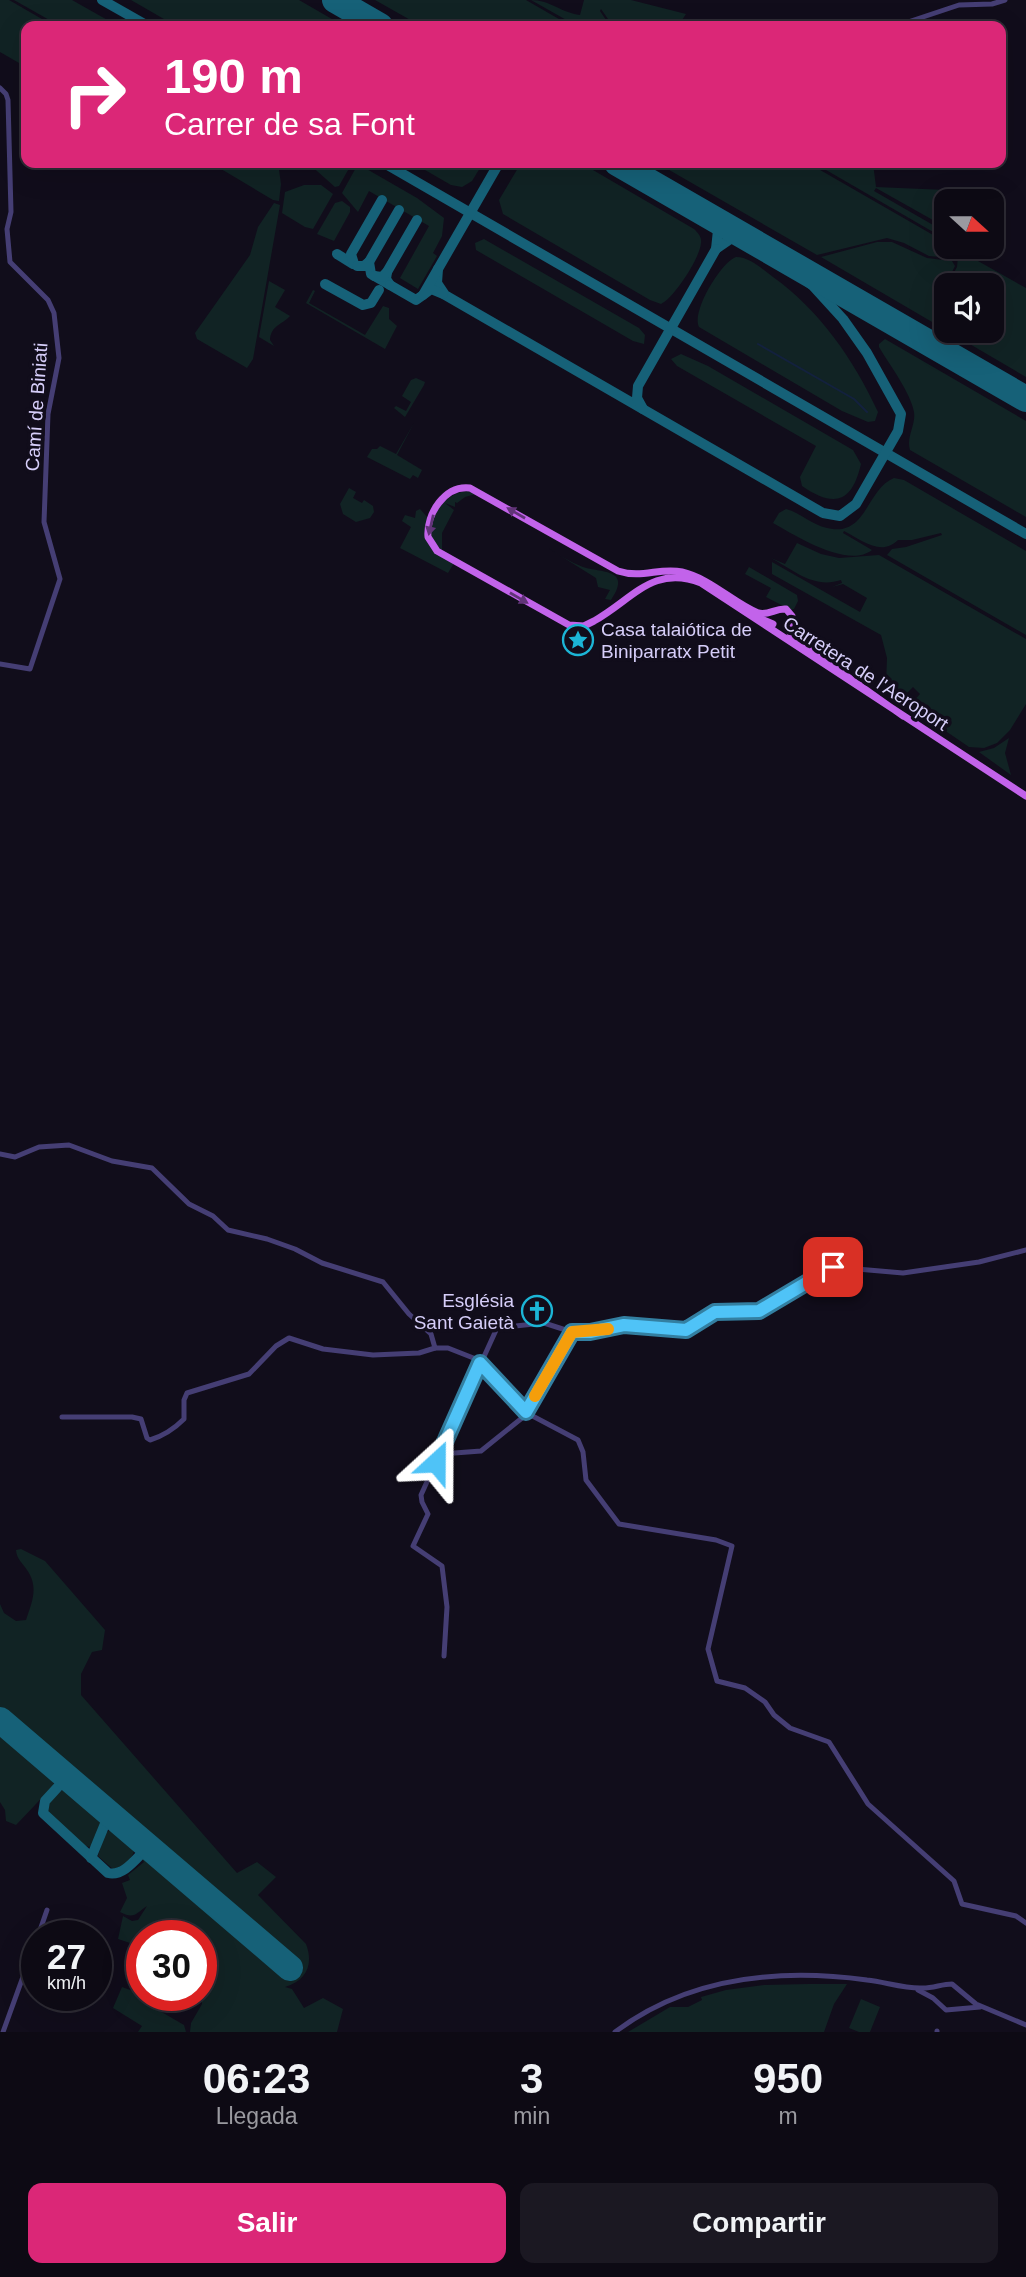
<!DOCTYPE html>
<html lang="es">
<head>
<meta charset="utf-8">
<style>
  body { margin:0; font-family:Helvetica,sans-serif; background:#1b1822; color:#f1f3f6; height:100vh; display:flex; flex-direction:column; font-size:26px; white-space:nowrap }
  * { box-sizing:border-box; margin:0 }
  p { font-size:23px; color:#9a9aa0 }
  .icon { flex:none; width:38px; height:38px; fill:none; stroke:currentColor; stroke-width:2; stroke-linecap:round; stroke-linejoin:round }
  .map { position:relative; height:2032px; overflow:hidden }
  .side { display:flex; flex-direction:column; background:#0d0a14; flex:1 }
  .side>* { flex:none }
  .guide { position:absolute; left:21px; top:21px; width:985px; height:147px; border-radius:14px; box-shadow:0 7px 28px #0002,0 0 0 2px #2d2b34; background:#db2777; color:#fff; overflow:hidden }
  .needle { width:46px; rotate:111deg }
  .fabs { position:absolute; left:934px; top:189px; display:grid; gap:14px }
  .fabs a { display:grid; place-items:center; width:70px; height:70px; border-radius:14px; background:#0d0a14; box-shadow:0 7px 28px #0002,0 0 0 2px #2d2b34; font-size:35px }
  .speed { position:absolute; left:21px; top:1920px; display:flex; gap:14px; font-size:35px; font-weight:700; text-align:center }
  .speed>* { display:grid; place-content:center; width:91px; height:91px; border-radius:50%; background:#0d0a14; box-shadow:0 7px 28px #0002,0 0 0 2px #2d2b34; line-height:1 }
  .speed small { font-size:18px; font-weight:400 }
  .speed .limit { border:10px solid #d22; background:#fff; color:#111 }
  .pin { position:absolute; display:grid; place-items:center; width:60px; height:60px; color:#fff; margin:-30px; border-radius:14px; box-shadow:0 4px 10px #0006 }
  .me { position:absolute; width:77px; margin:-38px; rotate:24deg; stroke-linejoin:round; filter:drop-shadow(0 0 5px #0008) }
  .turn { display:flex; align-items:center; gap:24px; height:147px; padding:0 28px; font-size:32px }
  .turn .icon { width:91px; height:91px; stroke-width:2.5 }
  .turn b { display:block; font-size:49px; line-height:60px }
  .eta { display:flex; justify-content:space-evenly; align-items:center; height:119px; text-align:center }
  .eta b { font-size:42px; font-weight:700; line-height:49px }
  .cta { display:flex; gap:14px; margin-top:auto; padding:14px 28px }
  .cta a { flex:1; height:80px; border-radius:14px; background:#db2777; color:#fff; font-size:28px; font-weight:700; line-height:80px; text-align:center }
  .cta a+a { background:#1b1822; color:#f1f3f6 }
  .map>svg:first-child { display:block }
</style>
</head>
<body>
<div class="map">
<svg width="1026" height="2032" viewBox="0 0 1026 2032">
  <rect width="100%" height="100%" fill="#110d1b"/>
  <g fill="#112324" fill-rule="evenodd">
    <polygon points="0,0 9,0 54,26 26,26 26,67 0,52"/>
    <polygon points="14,0 72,0 118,26 60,26"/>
    <polygon points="131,0 299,0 344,26 176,26"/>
    <polygon points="375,0 526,0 571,26 421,26"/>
    <path d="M531,0C550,0 562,13 580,15L584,0H631L686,14L678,26H613L601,9L600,11L610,26H577Z"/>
    <polygon points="211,163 278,163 281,184 279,201 273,200"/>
    <polygon points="308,163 352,163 339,186 335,187"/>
    <polygon points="413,163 483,163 472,181 462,187 451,185"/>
    <path d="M521,163H581L694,229C698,233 702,237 701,243C700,258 674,298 661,304L650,300L503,214L499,200Z"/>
    <polygon points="657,163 808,163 947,243 947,247 954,247 958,251 953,258 929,256 904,243 887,238 817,255"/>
    <polygon points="814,163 873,163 876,187 993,192 991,201 947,201 947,228 876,188 874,191 947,233 947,240"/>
    <polygon points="358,164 417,198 444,218 442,236 433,253 437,256 418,289 400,278 429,226 369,191 358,212 342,193"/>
    <polygon points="304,185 321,185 333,194 313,229 305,227 282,213 285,192"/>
    <polygon points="342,201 350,207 350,212 334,241 317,234 335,203"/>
    <polygon points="274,203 280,205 253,359 247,368 197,339 195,333 250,255 258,227"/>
    <polygon points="484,239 639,328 645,335 644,344 633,341 476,250 475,243"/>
    <path d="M877,242H892L927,258L952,261L955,266L952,272L946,271L943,276L947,285L957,267L958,256L962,252L1026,288V377L821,257ZM947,285H992V331H947Z"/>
    <path d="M736,257C750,257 762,269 773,277C819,310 853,358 878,412L875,421L868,422L842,411L699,327C691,312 721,262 736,257Z"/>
    <path d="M269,281L285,290L275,307L290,316C282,325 271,325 270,340L274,346L259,337Z"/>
    <polygon points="313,290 315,291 309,303 365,335 383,306 389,308 389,319 397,326 385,349 306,303"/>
    <path d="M885,339L1026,421V517L910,450C906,437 916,425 914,412C911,393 889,364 879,347V344Z"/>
    <path d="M681,354L708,366L853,450L861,464C852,503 834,508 802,486L800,477L816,446L677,366L671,359Z"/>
    <polygon points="416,378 425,382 424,385 405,417 394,408 396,406 406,411 411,402 402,396 411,380"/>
    <polygon points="414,423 397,455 422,470 418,478 413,475 410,479 367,457 372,449 377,449 380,446 396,454"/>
    <path d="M894,478L904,480L1026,551V635L887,555L892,549L906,547L942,535L941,533L912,540H898C881,557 862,540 844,531L843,533L872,550C848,569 796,536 773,523L779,513L786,509C801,513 812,525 827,528C867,538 866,489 894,478Z"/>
    <polygon points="349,488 356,492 353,498 362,503 364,500 373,506 374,512 370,518 356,522 343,514 340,504"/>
    <path d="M468,491L476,494L465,497L457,503L455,502V507L445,503L454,510L442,533V551L431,537C430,514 446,492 468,491Z"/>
    <path d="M420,509L427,517C426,549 426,547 454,563L448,573L400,548L411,527L402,521L405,515L415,518L416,511Z"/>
    <path d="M797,543L821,554L839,558L879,555L1026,639V704L1010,730L997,743L984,748L969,747L909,706L920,694L913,687L906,694L904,692L897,696L891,694L886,684L887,658L881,635L772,574V562L860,612L867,598L843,584L832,587L842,583L841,580C814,589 795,571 771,558L785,564Z"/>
    <path d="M548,548C559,555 570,562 583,567C600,573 633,568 611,600L605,599L610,590L598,587L596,578Z"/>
    <polygon points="749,567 797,595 798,601 794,609 791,610 766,597 771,588 745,574"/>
    <polygon points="1009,738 1005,753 1011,775 979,752 994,748"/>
    <path d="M21,1549L45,1561L105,1630L102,1650L92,1652L81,1674V1695L237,1873L257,1862L276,1877L258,1895L306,1944C314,1965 306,1981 285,1987L292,1989L304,2008L323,1998L343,2009L337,2032H190L191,2023L202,2004L201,1950L211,1958L206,1945L201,1942V1936L192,1935L181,1928L187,1935L142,1936V1954L135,1949L136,1945L118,1939L123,1916L132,1921L138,1920L147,1906C136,1913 135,1920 120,1912L127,1898L122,1883L130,1880L128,1875L144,1862L142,1859L150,1858L272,1961L276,1972L287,1974L295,1964L0,1711V1604L4,1613L16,1621L26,1620C32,1602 39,1587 27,1570C22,1562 17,1560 16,1550Z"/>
    <polygon points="0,1729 52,1774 54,1785 16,1825 6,1821 5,1810 0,1802"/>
    <path d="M65,1788L71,1789L102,1816C103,1826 97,1842 89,1847L80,1844L47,1813L48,1802Z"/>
    <path d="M112,1829C119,1830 122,1832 127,1837C143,1850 129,1863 114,1870L98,1856L105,1833Z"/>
    <polygon points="808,1984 847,1984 834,2004 824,2032 628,2032 670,2007 688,2007 702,2000 701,1997 726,1990 764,1985"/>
    <polygon points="122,1987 147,1996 153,2007 184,2025 186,2032 138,2032 142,2026 113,2008"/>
    <polygon points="861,1999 880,2007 870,2032 859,2032 849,2028"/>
  </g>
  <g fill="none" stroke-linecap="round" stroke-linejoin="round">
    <polyline stroke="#13213e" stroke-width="2" points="758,344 854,399 867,412"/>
    <g stroke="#166178" stroke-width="10">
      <polyline points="102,0 148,26"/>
      <polyline points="384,163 1026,534"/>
      <polyline points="707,214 718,230 716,249 732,238 754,242"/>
      <polyline points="337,254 353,264"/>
      <polyline points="369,262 399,210"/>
      <polyline points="354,264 351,254 382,200"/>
      <polyline points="357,266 364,266 369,262 371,274 390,285 386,279 387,272"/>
      <polyline points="438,269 437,283 445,295 823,513 840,516 856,504 898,431 901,414 867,353 843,319 812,285 764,247"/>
      <polyline points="374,276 382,277 387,272 417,220"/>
      <polyline points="325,284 363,305 371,303 379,290"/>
      <polyline points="390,285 416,300 423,295"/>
      <polyline points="443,294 431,289 423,295 499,163"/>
      <polyline points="643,409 637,398 638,386 716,249"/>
      <path d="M67,1777L45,1801L43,1813L108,1873C124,1877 137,1857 148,1847"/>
      <polyline points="91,1858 109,1814"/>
    </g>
    <g stroke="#166178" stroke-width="26">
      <polyline points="335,0 380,26"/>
      <polyline points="617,163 1026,399"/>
      <polyline points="0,1720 290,1968"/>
    </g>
    <g stroke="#453e74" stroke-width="5">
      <polyline points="896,26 959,5 992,4 1005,0"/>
      <polyline points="0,88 6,94 8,100 11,212 7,229 10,262 48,300 54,313 59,358 48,414 44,522 60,579 30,669 0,664"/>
      <polyline points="0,1154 15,1157 39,1147 69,1145 112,1161 152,1168 189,1204 213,1216 228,1230 267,1239 295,1249 322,1263 383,1282 409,1314 431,1334 435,1348"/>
      <polyline points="480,1363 525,1412 578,1440 583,1452 586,1480 619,1524 716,1540 732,1546 708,1649 717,1681 745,1688 765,1702 774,1715 790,1728 829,1742 868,1804 954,1881 962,1904 1016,1916 1026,1923"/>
      <path d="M62,1417H132L141,1419L147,1438L150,1440C163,1436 175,1428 184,1419V1400L187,1393L249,1374L276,1346L289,1338L323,1349L373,1355L419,1353L435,1348H448L481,1361"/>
      <polyline points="441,1454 481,1451 522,1418 572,1332"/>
      <polyline points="444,1656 447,1607 442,1566 413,1546 428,1514 422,1502 421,1495 497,1328 544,1323 572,1332 590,1333 624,1325 680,1331 715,1312 752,1313 763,1309 793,1288 834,1267 903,1273 979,1262 1026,1250"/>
      <polyline points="38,1936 47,1910"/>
      <polyline points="918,1990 933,1998 946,2010 980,2007"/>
      <polyline points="3,2032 37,1938"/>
      <path d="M615,2032C688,1977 778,1968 867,1980C885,1982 902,1988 920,1988C932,1989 941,1984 952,1984L976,2004L1026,2025"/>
      <polyline points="937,2032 937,2031"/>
    </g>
    <g stroke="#c263ea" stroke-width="7">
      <polyline points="759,618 773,624"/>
      <path d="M903,716L796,640L790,633L792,616L786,609C775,608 769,616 758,613C732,602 711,579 682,572C660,567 642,579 618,571L470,488C445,485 426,514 428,537L437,551L569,625L584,626L594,621C632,600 653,564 701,583L1026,796"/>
    </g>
  </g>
  <defs><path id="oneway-solid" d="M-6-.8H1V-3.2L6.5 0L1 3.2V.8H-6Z" transform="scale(1.75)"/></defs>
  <g fill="#613478">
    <use href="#oneway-solid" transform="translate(516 513) rotate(-150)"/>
    <use href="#oneway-solid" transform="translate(431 525) rotate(103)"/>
    <use href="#oneway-solid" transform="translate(519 598) rotate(30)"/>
  </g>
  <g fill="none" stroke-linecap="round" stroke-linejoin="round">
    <g stroke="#337fa1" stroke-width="18">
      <polyline id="route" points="436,1462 480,1363 526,1412 572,1332 590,1332 624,1325 686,1330 715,1312 759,1311 833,1267"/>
    </g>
    <use href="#route" stroke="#4fc3f7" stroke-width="12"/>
    <polyline stroke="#f59e0b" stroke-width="12" points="535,1396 572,1332 608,1329"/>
  </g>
  <defs>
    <g id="sight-ring" transform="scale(1.575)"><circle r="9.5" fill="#110d1b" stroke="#1cb5d6" stroke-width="1.5"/><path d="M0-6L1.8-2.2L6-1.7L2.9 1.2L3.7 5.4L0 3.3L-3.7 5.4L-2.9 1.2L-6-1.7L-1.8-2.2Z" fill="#1cb5d6"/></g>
    <g id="church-ring" transform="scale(1.575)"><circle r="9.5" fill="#110d1b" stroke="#1cb5d6" stroke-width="1.5"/><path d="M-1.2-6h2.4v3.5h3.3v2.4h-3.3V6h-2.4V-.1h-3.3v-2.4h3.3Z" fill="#1cb5d6"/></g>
  </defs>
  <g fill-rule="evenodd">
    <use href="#sight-ring" x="578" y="640"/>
    <use href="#church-ring" x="537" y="1311"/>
  </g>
  <g text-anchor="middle" stroke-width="7" stroke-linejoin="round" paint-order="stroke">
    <g font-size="19" fill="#d6cef9" stroke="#110d1b">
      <text transform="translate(36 407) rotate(-86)" y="7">Camí de Biniati</text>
      <text transform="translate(866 673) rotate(33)" y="7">Carretera de l'Aeroport</text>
    </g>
    <g font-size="19" fill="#d6cef9" stroke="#110d1b" text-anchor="start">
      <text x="601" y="636">Casa talaiótica de<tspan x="601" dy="22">Biniparratx Petit</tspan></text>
      <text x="514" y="1307" text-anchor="end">Església<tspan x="514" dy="22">Sant Gaietà</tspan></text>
    </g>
  </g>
</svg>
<div class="fabs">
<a><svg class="needle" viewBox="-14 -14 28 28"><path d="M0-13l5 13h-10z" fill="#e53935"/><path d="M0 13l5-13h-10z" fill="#9a9aa0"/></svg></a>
<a><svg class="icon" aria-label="sound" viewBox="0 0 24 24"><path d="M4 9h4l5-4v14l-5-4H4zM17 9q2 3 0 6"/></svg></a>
</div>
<div class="speed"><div>27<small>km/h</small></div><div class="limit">30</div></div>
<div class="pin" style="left:833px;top:1267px;background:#d93025"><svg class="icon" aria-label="arrive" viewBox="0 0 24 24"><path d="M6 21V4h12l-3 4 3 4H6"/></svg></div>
<svg class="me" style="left:436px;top:1462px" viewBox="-20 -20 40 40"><path d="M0-17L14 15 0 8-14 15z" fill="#4fc3f7" stroke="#fff" stroke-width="4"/></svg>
<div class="guide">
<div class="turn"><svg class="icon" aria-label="right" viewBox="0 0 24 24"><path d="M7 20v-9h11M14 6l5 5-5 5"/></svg><div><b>190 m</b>Carrer de sa Font</div></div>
</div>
</div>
<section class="side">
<div class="eta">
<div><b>06:23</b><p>Llegada</p></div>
<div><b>3</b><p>min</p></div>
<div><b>950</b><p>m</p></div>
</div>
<div class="cta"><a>Salir</a><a>Compartir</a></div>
</section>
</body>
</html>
